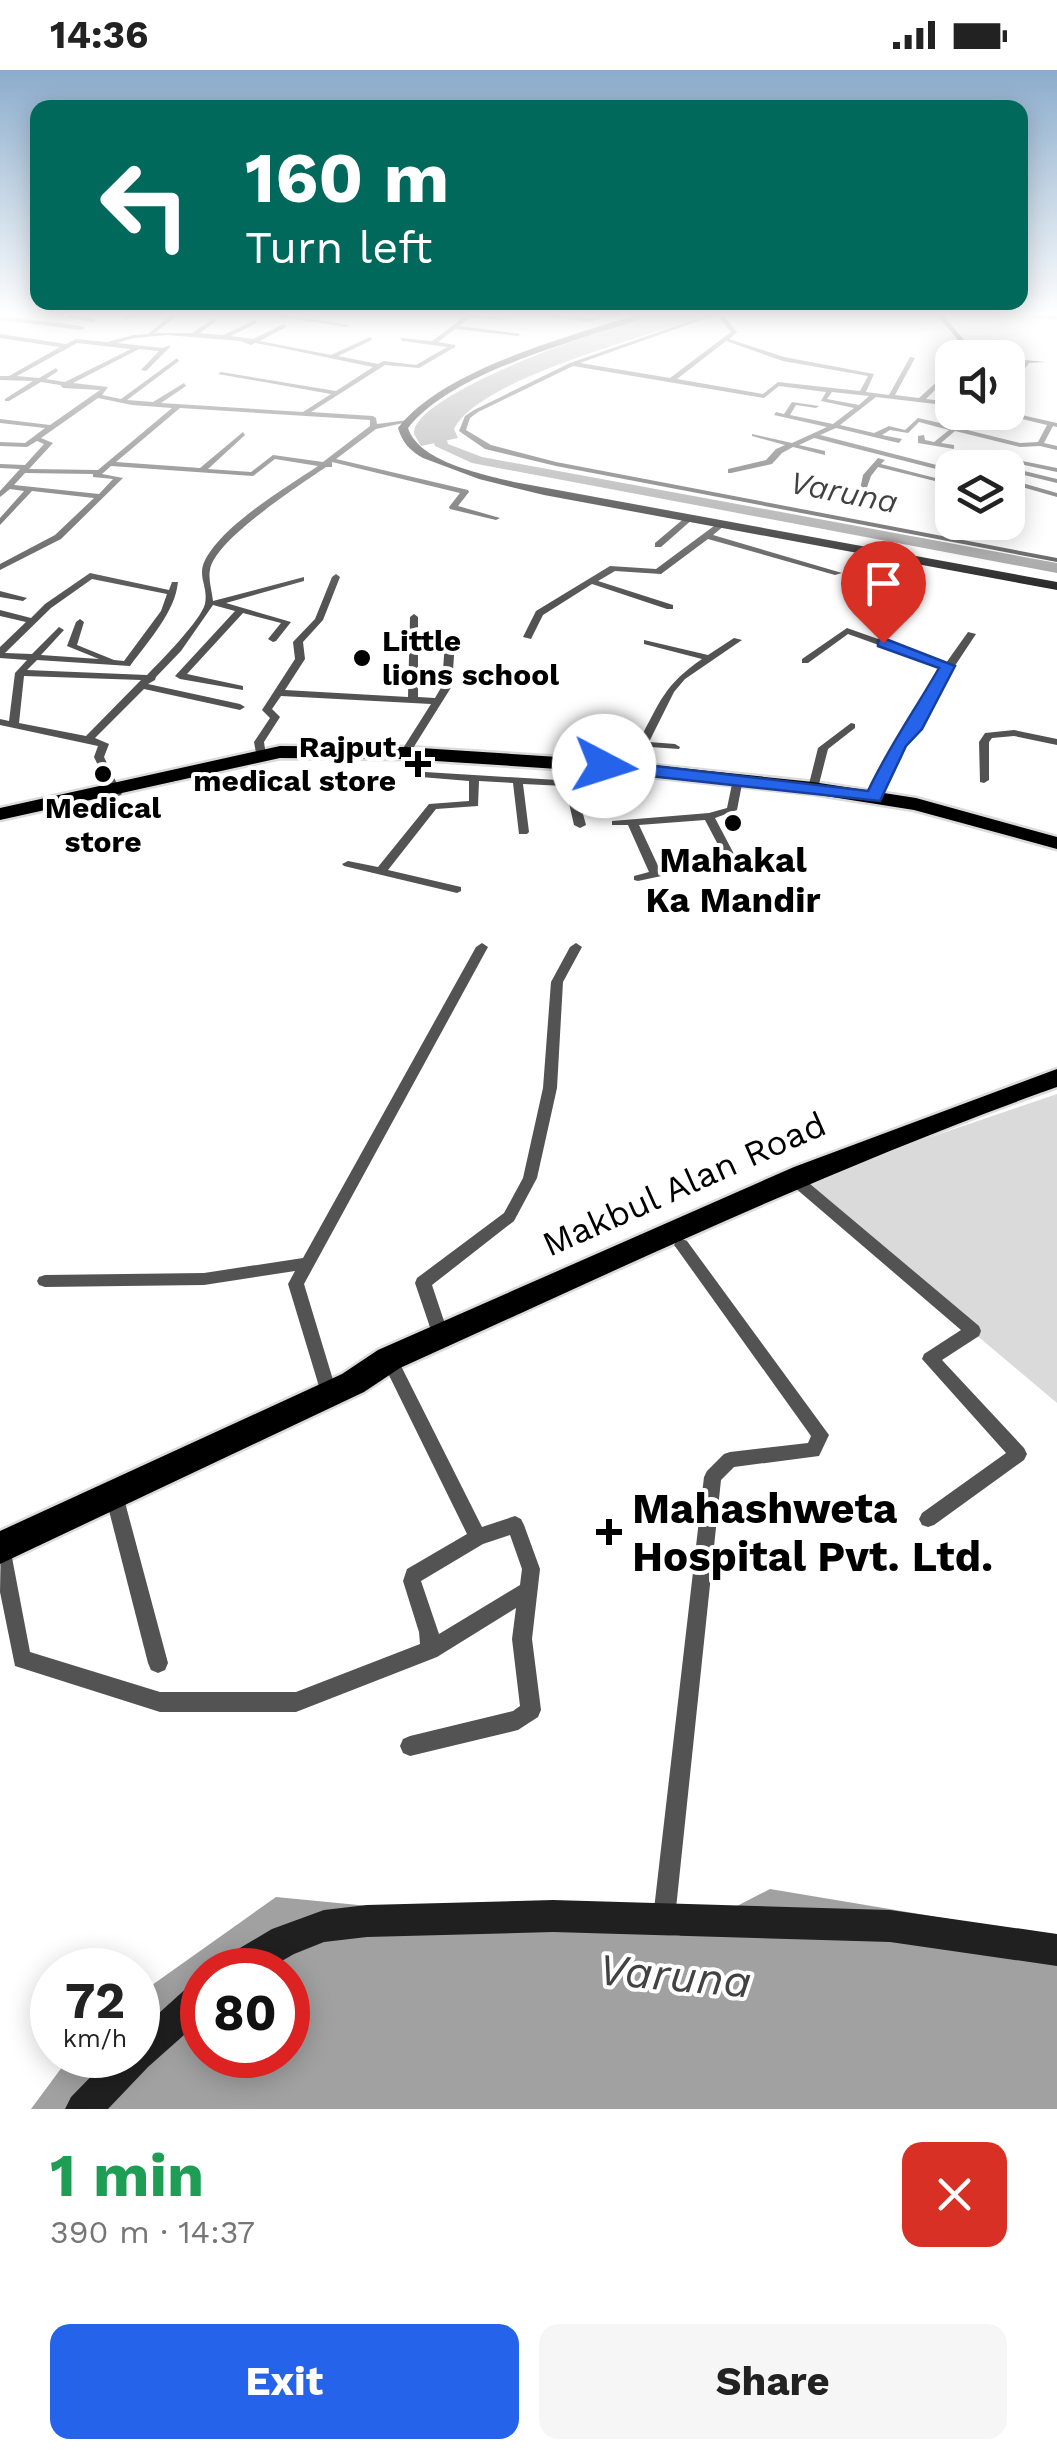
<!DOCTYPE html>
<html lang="en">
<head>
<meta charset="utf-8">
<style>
  body { margin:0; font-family:"Work Sans",sans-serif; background:#f6f6f6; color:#222; height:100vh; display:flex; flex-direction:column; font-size:38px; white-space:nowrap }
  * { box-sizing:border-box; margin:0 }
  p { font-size:32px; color:#767676 }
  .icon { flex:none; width:55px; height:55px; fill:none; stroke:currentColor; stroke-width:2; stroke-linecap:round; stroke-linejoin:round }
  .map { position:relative; height:2039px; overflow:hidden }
  .side { display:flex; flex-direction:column; background:#fff; flex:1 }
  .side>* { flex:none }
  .guide { position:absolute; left:30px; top:30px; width:998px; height:210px; border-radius:20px; box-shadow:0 5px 25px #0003; background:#00695c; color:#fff; overflow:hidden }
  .controls { position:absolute; left:935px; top:270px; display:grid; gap:20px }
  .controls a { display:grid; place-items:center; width:90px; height:90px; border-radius:20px; background:#fff; box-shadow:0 5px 25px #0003; font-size:50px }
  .speed { position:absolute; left:30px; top:1878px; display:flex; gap:20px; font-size:50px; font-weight:700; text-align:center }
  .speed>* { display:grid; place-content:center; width:130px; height:130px; border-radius:50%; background:#fff; box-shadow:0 5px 25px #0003; line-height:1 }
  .speed small { font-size:25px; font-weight:400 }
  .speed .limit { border:15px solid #d22; background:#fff; color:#111 }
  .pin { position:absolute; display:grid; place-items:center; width:85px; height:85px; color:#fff; margin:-102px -42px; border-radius:50% 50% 50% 0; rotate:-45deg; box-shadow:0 0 10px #0007 }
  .pin .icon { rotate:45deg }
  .me { position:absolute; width:110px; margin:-55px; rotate:95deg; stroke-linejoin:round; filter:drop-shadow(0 0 8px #0008) }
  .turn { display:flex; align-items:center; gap:35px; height:210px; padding:0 50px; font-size:45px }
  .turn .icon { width:130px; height:130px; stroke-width:2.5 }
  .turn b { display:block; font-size:70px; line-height:85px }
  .round { display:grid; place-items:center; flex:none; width:105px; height:105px; border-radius:20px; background:#f6f6f6 }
  .overview { display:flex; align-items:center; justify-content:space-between; height:170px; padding:0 50px }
  h1 { font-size:60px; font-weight:700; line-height:75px; color:#1e9e55 }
  .cta { display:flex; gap:20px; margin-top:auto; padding:20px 50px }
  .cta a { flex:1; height:115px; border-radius:20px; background:#2563eb; color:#fff; font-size:40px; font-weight:700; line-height:115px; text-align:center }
  .cta a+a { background:#f6f6f6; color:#222 }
  .status { display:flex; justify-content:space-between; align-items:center; height:70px; padding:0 50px; background:#fff; direction:ltr }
  .status svg { height:28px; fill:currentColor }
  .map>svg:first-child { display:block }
</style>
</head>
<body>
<div class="status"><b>14:36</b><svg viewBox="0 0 49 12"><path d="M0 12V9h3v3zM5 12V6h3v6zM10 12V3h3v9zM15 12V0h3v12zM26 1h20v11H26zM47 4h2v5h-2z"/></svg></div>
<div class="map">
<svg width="1057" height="2039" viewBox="0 0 1057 2039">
  <rect width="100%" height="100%" fill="#fff"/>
  <polygon fill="#dadada" points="1057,1024 1057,1333 796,1113"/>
  <g fill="#a1a1a1" fill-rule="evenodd">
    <path d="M649,245H706C651,266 479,308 454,359L458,368L421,376L414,364C411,324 611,256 649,245Z"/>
    <path d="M770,1819L1057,1867V2039H31L71,1985H138V1925L276,1827L679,1866ZM202,1900H288V1985H202Z"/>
  </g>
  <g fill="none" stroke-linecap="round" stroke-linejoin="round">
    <polygon fill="#a1a1a1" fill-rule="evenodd" points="439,337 446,341 440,346 448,374 482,387 1057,493 1057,503 472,393 435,376 426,345"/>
    <g stroke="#dbdbdb" stroke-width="5">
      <g id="highway">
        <polygon points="280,676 405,677 604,690 813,712 916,728 1057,767 1057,779 914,740 813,724 604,702 405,689 280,688 0,750 0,738"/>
        <path d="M1057,999V1017C832,1097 617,1200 400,1298L364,1322L0,1494V1461L342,1304L378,1280L794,1097Z"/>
      </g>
    </g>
    <g fill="#535353" fill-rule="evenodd">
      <polygon points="68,245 93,248 96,250 93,252 66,248"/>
      <polygon points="130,245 137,245 124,250 124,248"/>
      <path d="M171,245H177L155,263H192L214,248L216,251L200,263L223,265L255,250L257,253L231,266L253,269L284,254L286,257L260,271L331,285L370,267L372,270L338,286L378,294L384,291L416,295L447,277L402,271L400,268L432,271L467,245L507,248L504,250L471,247L459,256L521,264L518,266L455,259L438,272L455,275V277L419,298L385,295L311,342L373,346L376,348L377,354L408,350V352L376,359L336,389L468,420L469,422L458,436L500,448L496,450L450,439L449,437L460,423L332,392V397H326C300,415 214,470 210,500C208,509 212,521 213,531L304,507V511L226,533L291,552L276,571L273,572L268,569L281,553L243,543L187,604L243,616V620L180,609L175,606L235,541L213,535L181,581L156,607L155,610L148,614L240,634L245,637L240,640L144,619L95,668L109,674L104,687L122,724L117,727L112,724L94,687L98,676L0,655V649L9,651L15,603L27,590L0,588V577L26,552L0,546V540L31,548L45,534L90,503L169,520L172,512H178C175,542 149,570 130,596L37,590L27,600L147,605C160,592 201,550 205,534C209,513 193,505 210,482C232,450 285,418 318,396L275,389L253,406L111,396L102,404L123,408L61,469L0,500V494L55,465L94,428L32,421L0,455V448L24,421L10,419L0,427V421L20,399L0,398V394L25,395L44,374L37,371L27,377L0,376V372L25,373L45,358L0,353V349L50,355L100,320L63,318L60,315L41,312L9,331H5V329L33,311L0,310V306H9L60,277L0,268V264L66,274L76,269L107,272L134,265L148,264ZM167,265L240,271L251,275L255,273L277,277L373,297L336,321L221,302L218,304L331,324L303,342L161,333L186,316L184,313L153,332L127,330L179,291L177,288L121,329L102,325L108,317L73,313L139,279L159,281L141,300L146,301L170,277V275L163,278L117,273L134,268ZM77,273L131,279L65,312L46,309L58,301L56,298L39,308L17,306ZM98,328L132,335L172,338L98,400L29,399L53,373L41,368ZM180,338L370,350V356L323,392L273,385L251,402L208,399L245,365L243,362L200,398L116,392ZM25,403L93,404V407L113,409L99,424L14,415ZM92,509L167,524L161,541L124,591L114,590L77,575L84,552L80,549L76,552L67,576L99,589L41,585L64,560L59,557L32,584L5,583L51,538ZM24,606L141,610L86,666L19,653Z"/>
      <polygon points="269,245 283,245 350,255 347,257"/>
      <polygon points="419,245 437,245 434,247"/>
      <polygon points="538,245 591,248 600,245 607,245 592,252"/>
      <path d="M707,245H715L580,293L670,308L731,262L717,245H723L737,262L729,269L784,287L874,304L866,322L889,325L910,287L915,288L895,325L919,328L952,298V303L926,329L952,332V336L876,327L840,355L874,363L889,356L905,360L918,348L953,356L970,342H978L959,358L1020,373L1038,372L1047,355L993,342H1008L1057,353V357L1053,356L1044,373L1057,376V380L1040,376L1020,377L955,361L941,373L954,375V379L918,373V366L924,365L925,370L934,372L949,360L919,352L908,363L890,360L882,365L902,369L899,373L836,358L820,365L952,399V403L814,368L799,375L825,381V385L793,377L782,383L772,394L731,403H728V399L766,390L776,379L785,375L752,366V364L792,373L827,357L774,345L776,342L784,344L792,332L819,336L816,338L796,335L790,345L833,354L854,338L821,331L826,322L779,316L764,328L573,296L478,342L470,348L466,360L491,375L556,392L1057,488V492L556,396L485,379L459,361L465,346L474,340L570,293ZM726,271L783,291L868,306L860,321L778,312L763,324L677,309ZM832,322L869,326L859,335L827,329Z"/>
      <polygon points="937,245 943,245 969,276 966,288 960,288 963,276"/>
      <polygon points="1036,245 1057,246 1057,250 1034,248"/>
      <polygon points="0,246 82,256 85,258 82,260 0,250"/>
      <polygon points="1025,290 1046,292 1029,293 1010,319 1008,320 1008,314"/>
      <polygon points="973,381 1057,398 1057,402 978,385 966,398 958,398"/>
      <polygon points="878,388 885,390 881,394 943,410 939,412 878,397 871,406 866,420 860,420 863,405"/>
      <polygon points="1008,397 1057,409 1057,413 1008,401 1008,398 1005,398"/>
      <polygon points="1008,409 1057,423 1057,427 1008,413"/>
      <polygon points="687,446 694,448 661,477 655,477 655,473"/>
      <polygon points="718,453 725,455 713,465 842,503 835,505 708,469 661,504 615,501 598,511 673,535 673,539 667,539 592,514 543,545 531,569 523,567 536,541 610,496 656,499"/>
      <polygon points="336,504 340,507 323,550 303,572 305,589 285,620 408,627 410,547 414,544 418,547 418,627 435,628 442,616 445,570 450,567 455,570 452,616 410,683 405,686 400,683 431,634 281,626 272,639 280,647 264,672 266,686 265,688 257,688 254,672 270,648 262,640 295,589 293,572 315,549 332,507"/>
      <polygon points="0,521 27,528 23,531 0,527"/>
      <path d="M847,558L946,593L968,562L976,564L923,644L879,727L874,730L869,727C891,682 915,639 943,598L848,564L808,593H802V589Z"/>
      <path d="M734,568L742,570L685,609L674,622L649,672L675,674L680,677L679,679L579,672L572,694L567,697L563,696L562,694L571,667L639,671C660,632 664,615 702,589L644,574V570L708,585Z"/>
      <polygon points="851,653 855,654 855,658 828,679 818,718 817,720 809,720 808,718 818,678"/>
      <polygon points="1014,660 1057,669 1057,675 1014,666 992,668 989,672 989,710 984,713 980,712 979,672 985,663"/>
      <polygon points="425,702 574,711 586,755 580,758 574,755 565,716 523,714 529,762 527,764 519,764 513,713 479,711 478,736 436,739 388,800 461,817 461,821 457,823 344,796 342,794 348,791 378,797 429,734 469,731 469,711 421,707 421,703"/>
      <path d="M737,711L742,714L737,740L715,748L734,784L751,783V787L638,811L634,810V806L649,802L628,755H612V751L709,743L727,738L732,714ZM705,750L724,786L660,800L639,755Z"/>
      <polygon points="482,873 488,877 304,1214 337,1323 335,1328 329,1330 323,1328 321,1323 288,1214 295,1201 204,1215 45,1217 39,1215 37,1211 39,1207 45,1205 204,1203 303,1188 476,877"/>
      <polygon points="576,873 582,877 563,912 557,1018 537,1108 514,1151 432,1215 449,1266 447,1271 441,1273 435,1271 433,1266 415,1213 417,1208 504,1143 523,1108 543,1018 551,912 570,877"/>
      <polygon points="792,1101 797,1103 979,1256 981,1261 979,1266 942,1290 1024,1378 1027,1384 1024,1390 934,1455 928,1457 922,1455 919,1449 922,1443 1006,1383 922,1289 924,1284 961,1260 787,1111 785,1107 787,1103"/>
      <polygon points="682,1169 687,1171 829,1365 819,1386 734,1397 721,1410 675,1848 672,1856 664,1859 656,1856 653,1848 704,1407 707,1401 724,1384 730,1382 808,1373 811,1366 677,1179 674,1175 677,1171"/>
      <path d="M389,1282L395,1284L482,1457L515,1446L521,1449L524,1455L540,1499L532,1569L541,1640L538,1647L518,1660L410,1686L403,1683L400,1676L403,1669L410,1666L513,1641L520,1636L512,1569L516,1538L437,1587L296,1642H160L15,1596L0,1522L1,1468L8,1471L10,1477L30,1582L160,1622H296L420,1574L419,1562L403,1511L407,1499L467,1464L381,1289L383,1284ZM510,1465L522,1499L520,1515L439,1564L421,1511L483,1474Z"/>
      <polygon points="114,1417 120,1419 123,1425 168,1593 165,1600 158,1603 151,1600 148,1593 105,1425 108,1419"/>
    </g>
    <g fill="#202020" fill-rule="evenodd">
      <path d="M636,245H648C633,253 613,258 596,263C538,283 447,309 408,358C419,392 482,404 514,412L1057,512V520L544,425L479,409L423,388C410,381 402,372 398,358C442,300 567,267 636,245Z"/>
      <polygon points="553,1830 890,1840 1057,1864 1057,1896 890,1872 553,1862 367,1867 324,1872 294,1884 266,1900 218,1900 223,1888 272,1859 324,1840 367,1835"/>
      <polygon points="202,1910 202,1949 148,1997 108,2039 65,2039 71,2027 112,1985 138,1985 138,1962 190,1915"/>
    </g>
    <use href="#highway" fill="#000" fill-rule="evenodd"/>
  </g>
  <linearGradient id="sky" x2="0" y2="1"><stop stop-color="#8baccc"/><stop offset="0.46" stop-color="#fff"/><stop offset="1" stop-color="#fff" stop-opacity="0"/></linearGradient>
  <rect width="1057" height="530" fill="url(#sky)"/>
  <path fill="#2563eb" stroke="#184099" stroke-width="2.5" d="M883,568L955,596L922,659L906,676L880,731L604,701L595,696L604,690L868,721C888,678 915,640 939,598L878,576V570Z"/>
  <g fill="#000" stroke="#fff" stroke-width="4">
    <circle cx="362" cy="588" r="10"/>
    <path d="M413 679h10v10h10v10h-10v10h-10v-10h-10v-10h10z"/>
    <circle cx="103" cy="704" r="10"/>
    <circle cx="733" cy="753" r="10"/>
    <path d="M604 1447h10v10h10v10h-10v10h-10v-10h-10v-10h10z"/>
  </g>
  <g text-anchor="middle" stroke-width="8" stroke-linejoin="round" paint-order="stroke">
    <g font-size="30" font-weight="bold" fill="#000" stroke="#fff" text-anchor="start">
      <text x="382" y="581">Little<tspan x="382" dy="34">lions school</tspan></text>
      <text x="396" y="687" text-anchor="end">Rajput<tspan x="396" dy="34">medical store</tspan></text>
      <text x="103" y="748" text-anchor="middle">Medical<tspan x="103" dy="34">store</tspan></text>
    </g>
    <g font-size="32" font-style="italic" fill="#424242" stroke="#fff">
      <text transform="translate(844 422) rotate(11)" y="11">Varuna</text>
    </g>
    <g font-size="35" font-weight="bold" fill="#000" stroke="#fff">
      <text x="733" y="802">Mahakal<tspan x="733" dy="40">Ka Mandir</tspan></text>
    </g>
    <g font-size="35" fill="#000" stroke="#fff">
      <text transform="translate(684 1114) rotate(-24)" y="12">Makbul Alan Road</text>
    </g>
    <g font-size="42" font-weight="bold" fill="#000" stroke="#fff" text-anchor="start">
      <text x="632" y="1453">Mahashweta<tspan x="632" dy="48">Hospital Pvt. Ltd.</tspan></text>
    </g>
    <g font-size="45" font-style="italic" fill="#424242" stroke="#fff">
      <text transform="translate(675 1905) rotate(5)" y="16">Varuna</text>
    </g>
  </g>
</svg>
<div class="controls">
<a><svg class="icon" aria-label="sound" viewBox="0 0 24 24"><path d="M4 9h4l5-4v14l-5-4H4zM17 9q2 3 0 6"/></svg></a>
<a><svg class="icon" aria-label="layers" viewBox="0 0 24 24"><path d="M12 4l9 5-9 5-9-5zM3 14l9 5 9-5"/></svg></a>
</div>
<div class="speed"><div>72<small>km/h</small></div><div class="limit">80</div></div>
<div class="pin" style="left:883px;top:573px;background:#d93025"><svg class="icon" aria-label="arrive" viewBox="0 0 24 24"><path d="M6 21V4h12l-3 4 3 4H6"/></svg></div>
<svg class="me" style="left:604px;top:696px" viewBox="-20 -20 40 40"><circle r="19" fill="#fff"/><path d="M0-13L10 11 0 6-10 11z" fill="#2563eb"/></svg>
<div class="guide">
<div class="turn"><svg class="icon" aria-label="left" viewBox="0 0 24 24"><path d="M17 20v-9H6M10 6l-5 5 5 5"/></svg><div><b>160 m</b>Turn left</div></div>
</div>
</div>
<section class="side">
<div class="overview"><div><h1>1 min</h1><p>390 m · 14:37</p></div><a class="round" style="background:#d93025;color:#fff"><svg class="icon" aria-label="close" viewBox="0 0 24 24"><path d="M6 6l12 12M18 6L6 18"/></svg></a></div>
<div class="cta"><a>Exit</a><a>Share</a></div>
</section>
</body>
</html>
